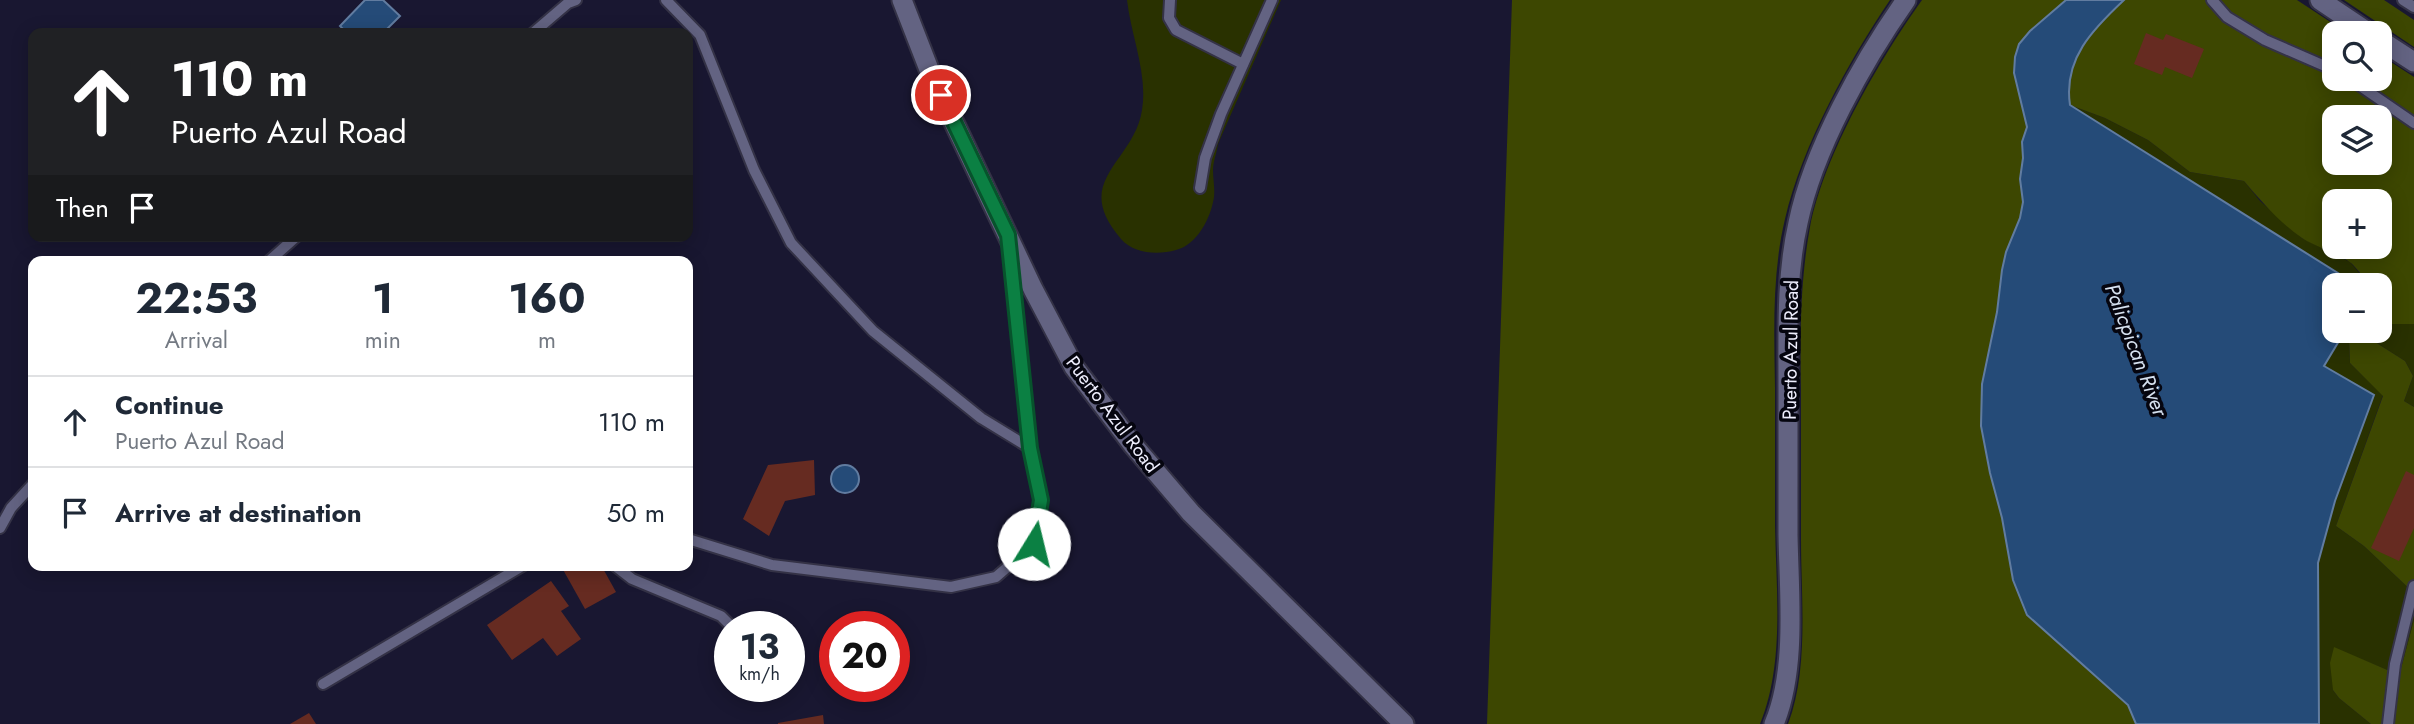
<!DOCTYPE html>
<html lang="en">
<head>
<meta charset="utf-8">
<style>
  body { margin:0; font-family:Jost,sans-serif; background:#f6f6f7; color:#1f2937; height:100vh; display:flex; flex-direction:column; font-size:26px; white-space:nowrap }
  * { box-sizing:border-box; margin:0 }
  p { font-size:23px; color:#747a83 }
  .icon { flex:none; width:38px; height:38px; fill:none; stroke:currentColor; stroke-width:2; stroke-linecap:round; stroke-linejoin:round }
  .map { position:relative; flex:1; overflow:hidden }
  .details { position:absolute; left:28px; top:256px; width:665px; height:315px; display:flex; flex-direction:column; background:#fff; border-radius:14px; box-shadow:0 4px 18px #0003 }
  .details>* { flex:none }
  .hud { position:absolute; left:28px; top:28px; width:665px; height:214px; border-radius:14px; box-shadow:0 4px 18px #0003; background:#202124; color:#fff; overflow:hidden }
  .buttons { position:absolute; left:2322px; top:21px; display:grid; gap:14px }
  .buttons a { display:grid; place-items:center; width:70px; height:70px; border-radius:14px; background:#fff; box-shadow:0 4px 18px #0003; font-size:35px }
  .speed { position:absolute; left:714px; top:611px; display:flex; gap:14px; font-size:35px; font-weight:700; text-align:center }
  .speed>* { display:grid; place-content:center; width:91px; height:91px; border-radius:50%; background:#fff; box-shadow:0 4px 18px #0003; line-height:1 }
  .speed small { font-size:18px; font-weight:400 }
  .speed .limit { border:10px solid #d22; background:#fff; color:#111 }
  .pin { position:absolute; display:grid; place-items:center; width:60px; height:60px; color:#fff; margin:-30px; border:4px solid #fff; border-radius:50%; box-shadow:0 2px 7px #0007 }
  .me { position:absolute; width:77px; margin:-38px; rotate:9deg; stroke-linejoin:round; filter:drop-shadow(0 0 5px #0008) }
  .turn { display:flex; align-items:center; gap:24px; height:147px; padding:0 28px; font-size:32px }
  .turn .icon { width:91px; height:91px; stroke-width:2.5 }
  .turn b { display:block; font-size:49px; line-height:60px }
  .then { display:flex; align-items:center; height:66px; padding:0 28px; background:#0003; gap:14px; font-size:26px }
  .eta { display:flex; justify-content:space-evenly; align-items:center; height:119px; text-align:center }
  .eta b { font-size:42px; font-weight:700; line-height:49px }
  ul { padding:0; list-style:none }
  li { display:flex; align-items:center; gap:21px; height:91px; padding:0 28px; border-top:2px solid #e0e1e3 }
  li div { flex:1 }
  li b { display:block; font-size:26px }
  li em { font-style:normal }
  .map>svg:first-child { display:block }
</style>
</head>
<body>
<div class="map">
<svg width="2414" height="724" viewBox="0 0 2414 724">
  <rect width="100%" height="100%" fill="#191731"/>
  <g fill="#293100">
    <path d="M1127,0H1281L1218,144C1217,152 1213,162 1213,170C1213,179 1215,188 1214,197C1211,218 1197,245 1176,250C1158,255 1134,254 1121,239C1070,180 1134,163 1142,110C1148,74 1131,36 1127,0Z"/>
    <polygon points="2070,105 2105,118 2148,140 2190,172 2244,181 2260,201 2302,238 2350,262 2361,275 2375,285 2357,285"/>
    <polygon points="2380,315 2386,324 2414,324 2414,407 2404,401 2413,376 2405,361 2375,342 2366,331 2380,331"/>
    <polygon points="2345,331 2360,331 2349,338 2350,363 2383,395 2336,526 2364,546 2414,593 2414,620 2400,672 2392,672 2334,648 2333,690 2339,698 2371,724 2319,724 2318,563 2335,501 2324,366"/>
  </g>
  <g fill="#3d4701" fill-rule="evenodd">
    <path d="M1512,0H1890C1848,62 1802,146 1785,219C1772,273 1774,332 1775,387C1775,433 1775,479 1775,525C1776,589 1785,663 1760,724H1487Z"/>
    <path d="M1922,0H2066L2030,31L2015,57L2014,73L2027,127L2022,142L2023,158L2020,179L2023,202L2020,218L2006,252L2002,270L1997,312L1982,384L1981,426L1990,473L2027,615L2128,705L2136,724H1788C1809,670 1801,597 1801,540C1801,490 1801,441 1801,391C1800,337 1800,281 1810,227C1824,155 1879,60 1922,0Z"/>
    <path d="M2124,0H2297L2347,33H2334V79H2380V55L2414,77V324H2386L2380,315V285C2366,284 2360,271 2351,263C2337,252 2317,248 2302,238C2280,223 2261,201 2244,181L2190,172L2148,140L2105,118L2070,105C2063,59 2092,29 2124,0ZM2334,117H2380V163H2334ZM2334,201H2380V247H2334Z"/>
    <polygon points="2344,0 2384,0 2414,20 2414,47"/>
    <polygon points="2360,331 2366,331 2375,342 2405,361 2413,376 2404,401 2414,407 2414,593 2364,546 2336,526 2383,396 2350,363 2349,338"/>
    <polygon points="2414,620 2414,724 2371,724 2339,698 2333,690 2330,663 2334,647 2392,672 2400,672"/>
  </g>
  <g fill="#254b78" stroke="#617ca0" stroke-width="2">
    <polygon points="365,0 383,0 400,16 383,33 347,33 340,26"/>
    <path d="M2066,0H2124C2093,29 2063,59 2070,105L2357,285H2334V331H2345L2324,366L2374,395L2335,501L2318,563L2319,724H2136L2128,705L2027,615L2013,580L2002,518L1990,473L1981,426L1982,384L1997,312L2002,270L2006,252L2020,218L2023,202L2020,179L2023,158L2022,142L2027,127L2014,73L2015,57L2019,44L2030,31Z"/>
    <circle cx="845" cy="479" r="14"/>
  </g>
  <g fill="#662b21">
    <polygon points="2146,33 2163,40 2166,34 2204,49 2192,78 2165,67 2162,75 2134,64"/>
    <polygon points="814,460 815,495 785,501 769,536 743,519 768,465"/>
    <polygon points="2406,471 2414,475 2414,528 2399,561 2371,548"/>
    <polygon points="563,565 601,565 616,592 585,609 561,566"/>
    <polygon points="551,581 569,606 561,611 581,639 557,656 543,638 512,660 487,625"/>
    <polygon points="309,713 316,724 290,724"/>
    <polygon points="823,715 824,724 778,724 778,723"/>
  </g>
  <g fill="none" stroke-linecap="round" stroke-linejoin="round">
    <g stroke="#343246" stroke-width="14">
      <g id="service">
        <polyline points="666,0 700,35 754,170 791,243 873,331 981,418 1030,448 1041,500 1034,544 996,577 951,587 772,565 688,539"/>
        <polyline points="1170,0 1169,18 1176,30 1243,64"/>
        <polyline points="2212,0 2227,17 2265,40 2334,70"/>
        <polyline points="2403,0 2414,7"/>
        <polyline points="533,33 568,3 576,0"/>
        <polyline points="2350,79 2414,123"/>
        <polyline points="1200,188 1205,158 1221,114 1272,0"/>
        <polyline points="1010,253 1030,448"/>
        <polyline points="269,261 297,236"/>
        <polyline points="0,528 11,508 33,484"/>
        <polyline points="614,565 632,579 721,616 731,626"/>
        <polyline points="323,684 524,565"/>
        <polyline points="2388,724 2395,664 2414,586"/>
      </g>
    </g>
    <g stroke="#343246" stroke-width="23">
      <g id="minor">
        <polyline points="902,0 930,72 1033,289 1074,367 1133,445 1191,513 1404,724"/>
        <polyline points="2320,0 2369,33"/>
        <polyline points="2380,40 2414,62"/>
        <path d="M1774,724C1797,669 1789,594 1788,535C1788,486 1788,436 1788,387C1788,332 1786,276 1798,223C1813,150 1863,61 1906,0"/>
      </g>
    </g>
    <use href="#service" stroke="#636382" stroke-width="10"/>
    <use href="#minor" stroke="#636382" stroke-width="19"/>
  </g>
  <g fill="none" stroke-linecap="round" stroke-linejoin="round">
    <g stroke="#07532c" stroke-width="18">
      <polyline id="route" points="941,95 1008,235 1030,448 1041,500 1034,544"/>
    </g>
    <use href="#route" stroke="#0b8043" stroke-width="12"/>
  </g>
  <g text-anchor="middle" stroke-width="7" stroke-linejoin="round" paint-order="stroke">
    <g font-size="19" fill="#eeeefd" stroke="#05050f">
      <text transform="translate(1790 350) rotate(-89)" y="7">Puerto Azul Road</text>
      <text transform="translate(1113 414) rotate(53)" y="7">Puerto Azul Road</text>
    </g>
    <g font-size="21" font-style="italic" fill="#d6e1f0" stroke="#05050f">
      <text transform="translate(2136 350) rotate(69)" y="7">Palicpican River</text>
    </g>
  </g>
</svg>
<div class="buttons">
<a><svg class="icon" aria-label="search" viewBox="0 0 24 24"><circle cx="10" cy="10" r="6"/><path d="M15 15l6 6"/></svg></a>
<a><svg class="icon" aria-label="layers" viewBox="0 0 24 24"><path d="M12 4l9 5-9 5-9-5zM3 14l9 5 9-5"/></svg></a>
<a>+</a>
<a>−</a>
</div>
<div class="speed"><div>13<small>km/h</small></div><div class="limit">20</div></div>
<div class="pin" style="left:941px;top:95px;background:#d93025"><svg class="icon" aria-label="arrive" viewBox="0 0 24 24"><path d="M6 21V4h12l-3 4 3 4H6"/></svg></div>
<svg class="me" style="left:1034px;top:544px" viewBox="-20 -20 40 40"><circle r="19" fill="#fff"/><path d="M0-13L10 11 0 6-10 11z" fill="#0b8043"/></svg>
<div class="hud">
<div class="turn"><svg class="icon" aria-label="ahead" viewBox="0 0 24 24"><path d="M12 20V5M6 11l6-6 6 6"/></svg><div><b>110 m</b>Puerto Azul Road</div></div>
<div class="then">Then<svg class="icon" aria-label="arrive" viewBox="0 0 24 24"><path d="M6 21V4h12l-3 4 3 4H6"/></svg></div>
</div>
<section class="details">
<div class="eta">
<div><b>22:53</b><p>Arrival</p></div>
<div><b>1</b><p>min</p></div>
<div><b>160</b><p>m</p></div>
</div>
<ul>
<li><svg class="icon" aria-label="ahead" viewBox="0 0 24 24"><path d="M12 20V5M6 11l6-6 6 6"/></svg><div><b>Continue</b><p>Puerto Azul Road</p></div><em>110 m</em></li>
<li><svg class="icon" aria-label="arrive" viewBox="0 0 24 24"><path d="M6 21V4h12l-3 4 3 4H6"/></svg><div><b>Arrive at destination</b></div><em>50 m</em></li>
</ul>
</section>
</div>
</body>
</html>
